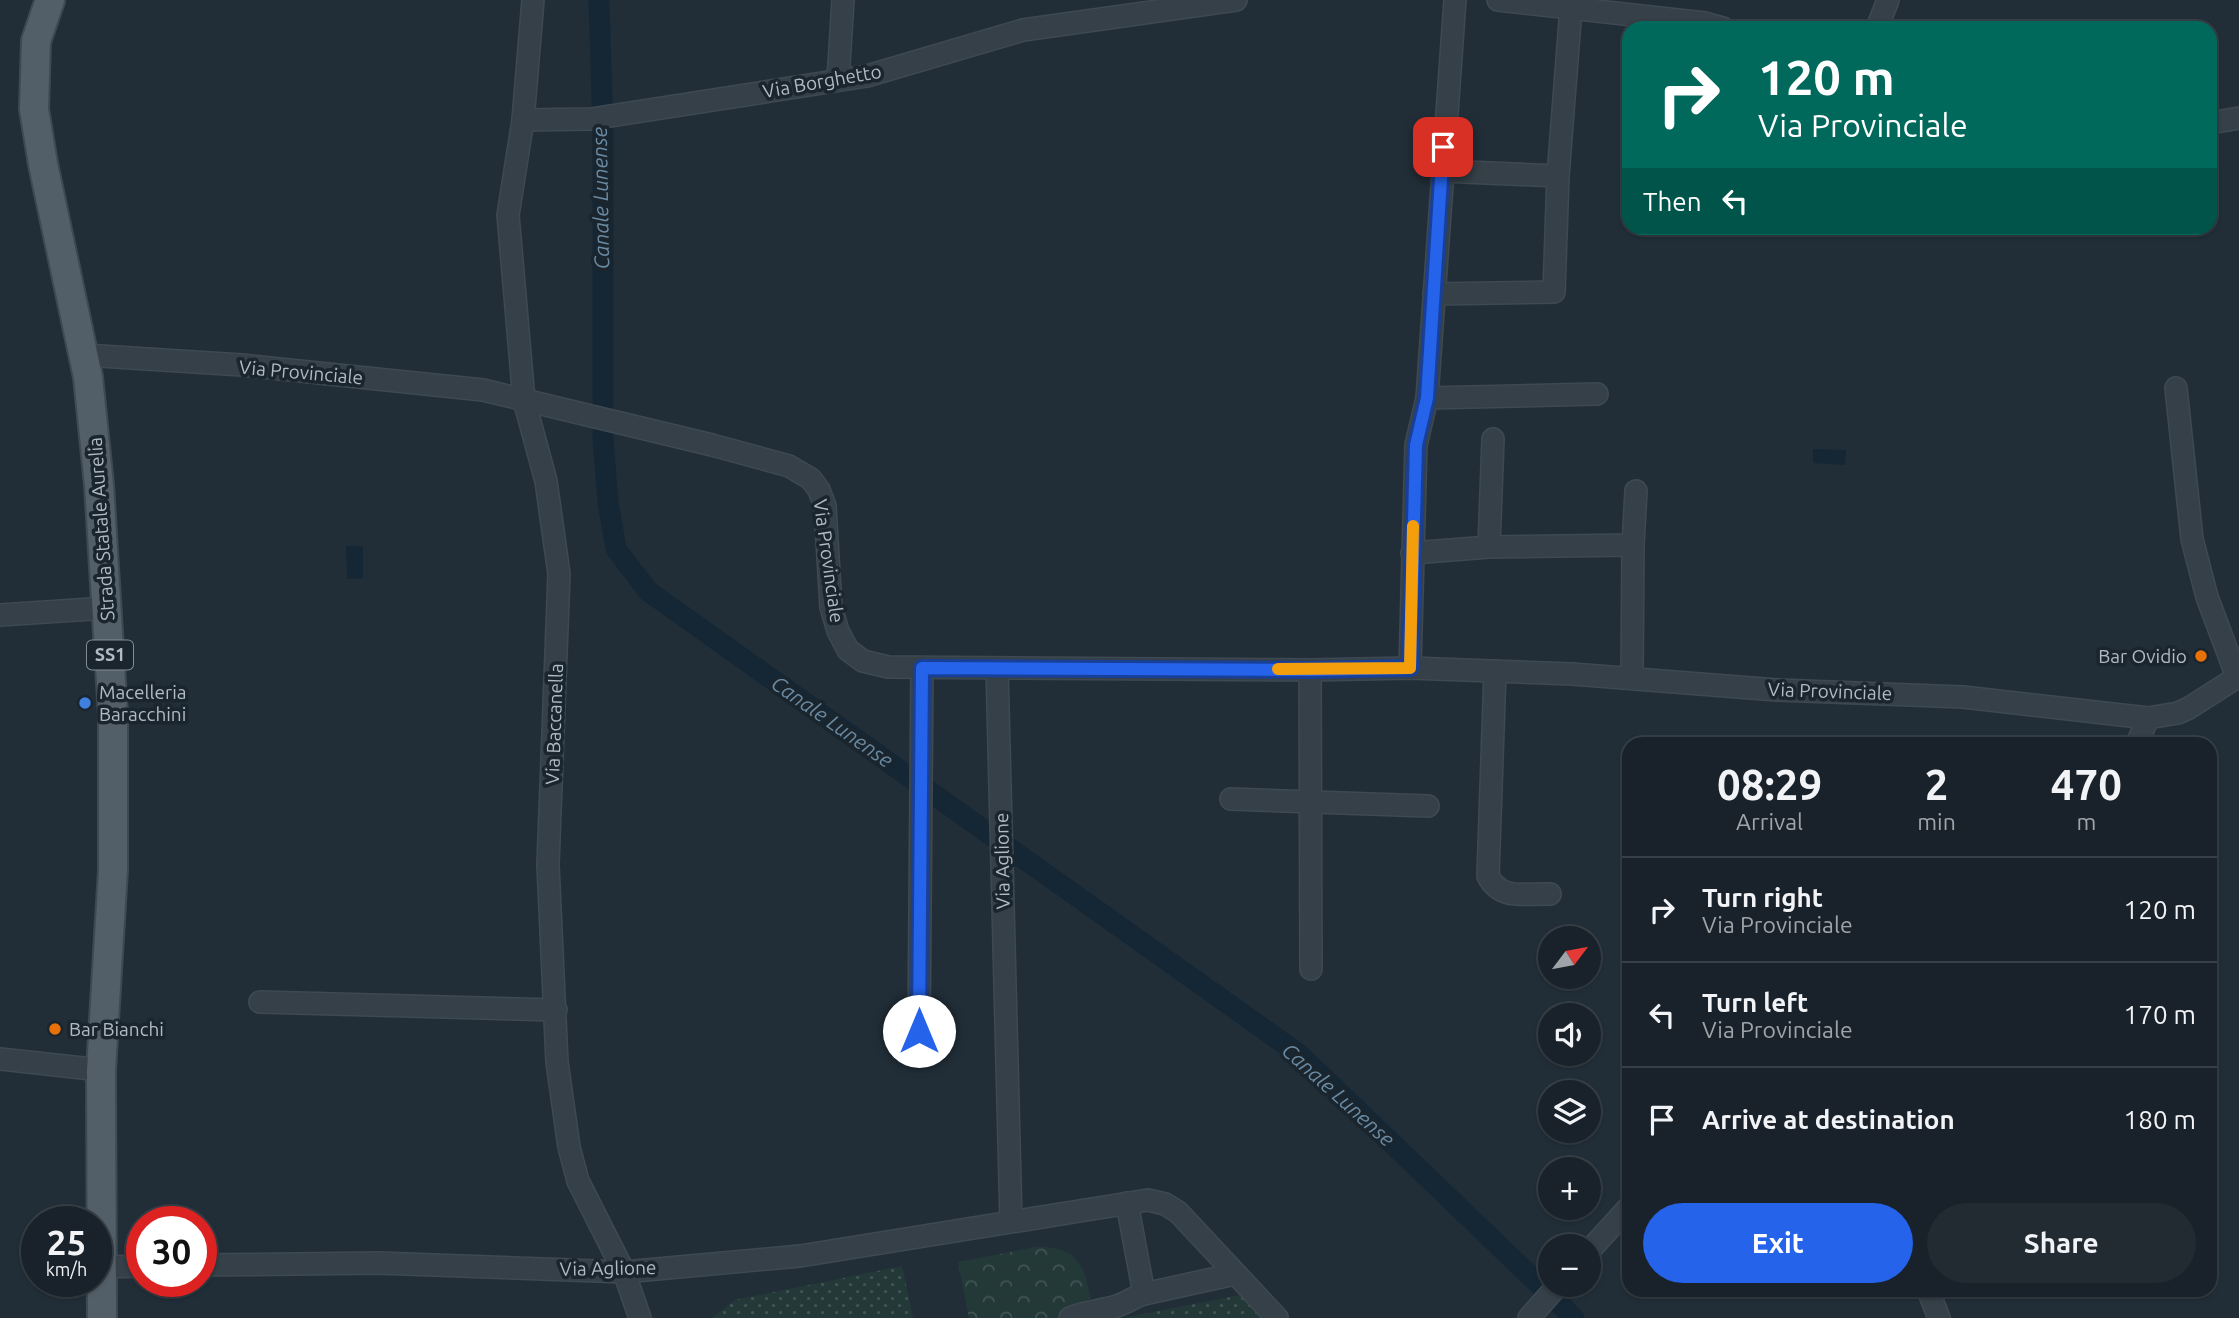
<!DOCTYPE html>
<html lang="en">
<head>
<meta charset="utf-8">
<style>
  body { margin:0; font-family:Ubuntu,sans-serif; background:#222a32; color:#f1f3f6; height:100vh; display:flex; flex-direction:column; font-size:26px; white-space:nowrap }
  * { box-sizing:border-box; margin:0 }
  p { font-size:23px; color:#9fa4a8 }
  .icon { flex:none; width:38px; height:38px; fill:none; stroke:currentColor; stroke-width:2; stroke-linecap:round; stroke-linejoin:round }
  .map { position:relative; flex:1; overflow:hidden }
  .side { position:absolute; left:1622px; top:737px; width:595px; height:560px; display:flex; flex-direction:column; background:#19222a; border-radius:21px; box-shadow:0 2px 5px #0004,0 0 0 2px #373f47 }
  .side>* { flex:none }
  .guide { position:absolute; left:1622px; top:21px; width:595px; height:214px; border-radius:21px; box-shadow:0 2px 5px #0004,0 0 0 2px #373f47; background:#00695c; color:#fff; overflow:hidden }
  .needle { width:46px; rotate:58deg }
  .tools { position:absolute; left:1538px; top:926px; display:grid; gap:14px }
  .tools a { display:grid; place-items:center; width:63px; height:63px; border-radius:50%; background:#19222a; box-shadow:0 2px 5px #0004,0 0 0 2px #373f47; font-size:35px }
  .speed { position:absolute; left:21px; top:1206px; display:flex; gap:14px; font-size:35px; font-weight:700; text-align:center }
  .speed>* { display:grid; place-content:center; width:91px; height:91px; border-radius:50%; background:#19222a; box-shadow:0 2px 5px #0004,0 0 0 2px #373f47; line-height:1 }
  .speed small { font-size:18px; font-weight:400 }
  .speed .limit { border:10px solid #d22; background:#fff; color:#111 }
  .pin { position:absolute; display:grid; place-items:center; width:60px; height:60px; color:#fff; margin:-30px; border-radius:14px; box-shadow:0 4px 10px #0006 }
  .me { position:absolute; width:77px; margin:-38px; rotate:0deg; stroke-linejoin:round; filter:drop-shadow(0 0 5px #0008) }
  .turn { display:flex; align-items:center; gap:24px; height:147px; padding:0 21px; font-size:32px }
  .turn .icon { width:91px; height:91px; stroke-width:2.5 }
  .turn b { display:block; font-size:49px; line-height:60px }
  .then { display:flex; align-items:center; height:66px; padding:0 21px; background:#0003; gap:14px; font-size:26px }
  .eta { display:flex; justify-content:space-evenly; align-items:center; height:119px; text-align:center }
  .eta b { font-size:42px; font-weight:700; line-height:49px }
  .primary-button { display:flex; gap:14px; margin-top:auto; padding:14px 21px }
  .primary-button a { flex:1; height:80px; border-radius:42px; background:#2563eb; color:#fff; font-size:28px; font-weight:700; line-height:80px; text-align:center }
  .primary-button a+a { background:#222a32; color:#f1f3f6 }
  ul { padding:0; list-style:none }
  li { display:flex; align-items:center; gap:21px; height:105px; padding:0 21px; border-top:2px solid #373f47 }
  li div { flex:1 }
  li b { display:block; font-size:26px }
  li em { font-style:normal }
  .map>svg:first-child { display:block }
</style>
</head>
<body>
<div class="map">
<svg width="2239" height="1318" viewBox="0 0 2239 1318">
  <defs>
    <pattern id="grass-dots" width="8" height="8" patternUnits="userSpaceOnUse" patternTransform="scale(1.75)"><rect width="8" height="8" fill="#233938"/><path d="M2 2h.1M6 6h.1" fill="none" stroke="#405453" stroke-width="1.8" stroke-linecap="round"/></pattern>
    <pattern id="forest-crowns" width="20" height="18" patternUnits="userSpaceOnUse" patternTransform="scale(1.75)"><rect width="20" height="18" fill="#233938"/><path d="M2 6a3 3 0 1 1 6 0M12 15a3 3 0 1 1 6 0" fill="none" stroke="#405453"/></pattern>
  </defs>
  <rect width="100%" height="100%" fill="#212e38"/>
  <g fill="url(#grass-dots)">
    <polygon points="902,1266 913,1318 712,1318 735,1300"/>
    <polygon points="1240,1295 1263,1318 1123,1318"/>
  </g>
  <path fill="url(#forest-crowns)" d="M1036,1247C1076,1247 1084,1262 1090,1298L1061,1318H969L958,1262Z"/>
  <g fill="#152735">
    <polygon points="1813,449 1846,450 1845,465 1813,463"/>
    <polygon points="346,546 363,546 363,578 347,579"/>
  </g>
  <g fill="none" stroke-linecap="round" stroke-linejoin="round">
    <polyline stroke="#152735" stroke-width="21" points="599,0 603,134 603,440 608,502 616,549 648,591 1300,1055 1574,1318"/>
    <g stroke="#3e4952" stroke-width="24">
      <g id="minor">
        <polyline points="533,0 523,120 508,215 524,400 546,481 559,574 548,865 557,1062 569,1147 578,1181 624,1272 640,1318"/>
        <polyline points="1498,0 1705,23 1723,28"/>
        <polyline points="1877,28 1888,0"/>
        <polyline points="838,80 843,0"/>
        <polyline points="523,120 591,119 867,76 1023,30 1236,0"/>
        <polyline points="2210,123 2239,118"/>
        <polyline points="1558,176 1571,8"/>
        <polyline points="1434,294 1554,292 1558,176 1441,171"/>
        <polyline points="84,355 242,365 483,390 712,445 789,466 811,479 819,490 825,506 831,607 838,631 848,650 863,661 888,667 1310,670 1410,668 1572,674 1777,690 1963,697 2148,718 2178,713 2189,708 2239,676"/>
        <polyline points="2176,388 2192,539 2207,597 2237,677"/>
        <polyline points="1427,398 1597,394"/>
        <polyline points="1633,545 1636,491"/>
        <polyline points="1489,547 1493,439"/>
        <polyline points="1412,553 1489,547 1633,545 1632,678"/>
        <polyline points="0,615 107,608"/>
        <polyline points="997,668 1011,1221"/>
        <polyline points="1410,668 1416,445 1427,398 1455,0"/>
        <polyline points="1310,670 1311,969"/>
        <path d="M1495,671L1488,876C1501,901 1524,893 1550,894"/>
        <polyline points="2137,744 2148,718"/>
        <polyline points="1231,799 1428,806"/>
        <polyline points="260,1002 556,1010"/>
        <polyline points="919,1031 922,668"/>
        <polyline points="0,1059 101,1070"/>
        <polyline points="1127,1203 1144,1294 1235,1274"/>
        <polyline points="1589,1251 1629,1207"/>
        <polyline points="201,1265 379,1263 624,1272 800,1256 1148,1200 1165,1204 1178,1212 1277,1318"/>
        <polyline points="101,1267 142,1266"/>
        <polyline points="1928,1290 1939,1318"/>
        <path d="M1070,1318C1085,1311 1101,1311 1117,1306C1126,1303 1134,1297 1144,1294"/>
        <polyline points="1529,1318 1559,1284"/>
      </g>
    </g>
    <g stroke="#3e4952" stroke-width="32">
      <polyline id="major" points="50,0 36,41 34,109 43,164 88,377 99,485 113,715 113,870 101,1070 102,1318"/>
    </g>
    <use href="#minor" stroke="#354048" stroke-width="21"/>
    <use href="#major" stroke="#535f68" stroke-width="28"/>
  </g>
  <g fill="none" stroke-linecap="round" stroke-linejoin="round">
    <g stroke="#184099" stroke-width="18">
      <polyline id="route" points="919,1031 922,668 1310,670 1410,668 1416,445 1427,398 1443,147"/>
    </g>
    <use href="#route" stroke="#2563eb" stroke-width="12"/>
    <polyline stroke="#f59e0b" stroke-width="12" points="1278,669 1410,668 1413,526"/>
  </g>
  <g fill="#e8710a" stroke="#1a252d" stroke-width="2.5">
    <circle cx="2201" cy="656" r="7"/>
    <circle cx="55" cy="1029" r="7"/>
  </g>
  <circle fill="#3f7fe0" stroke="#1a252d" stroke-width="2.5" cx="85" cy="703" r="7"/>
  <g text-anchor="middle" stroke-width="7" stroke-linejoin="round" paint-order="stroke">
    <rect fill="#1a252d" stroke="#828e97" stroke-width="2" x="87" y="640.5" width="46" height="29" rx="5"/>
    <g font-size="18" font-weight="bold" fill="#afbbc5">
      <text x="110" y="661">SS1</text>
    </g>
    <g font-size="19" fill="#afbbc5" stroke="#1a252d">
      <text transform="translate(822 81) rotate(-10)" y="7">Via Borghetto</text>
      <text transform="translate(301 372) rotate(5)" y="7">Via Provinciale</text>
      <text transform="translate(101 529) rotate(-94)" y="7">Strada Statale Aurelia</text>
      <text transform="translate(829 561) rotate(82)" y="7">Via Provinciale</text>
      <text transform="translate(1830 691) rotate(2)" y="7">Via Provinciale</text>
      <text transform="translate(554 724) rotate(-88)" y="7">Via Baccanella</text>
      <text transform="translate(1002 861) rotate(-91)" y="7">Via Aglione</text>
      <text transform="translate(608 1268) rotate(-1)" y="7">Via Aglione</text>
    </g>
    <g font-size="19" fill="#afbbc5" stroke="#1a252d" text-anchor="start">
      <text x="2187" y="663" text-anchor="end">Bar Ovidio</text>
      <text x="99" y="699">Macelleria<tspan x="99" dy="22">Baracchini</tspan></text>
      <text x="69" y="1036">Bar Bianchi</text>
    </g>
    <g font-size="21" font-style="italic" fill="#698aa3" stroke="#1a252d">
      <text transform="translate(601 198) rotate(-91)" y="7">Canale Lunense</text>
      <text transform="translate(832 722) rotate(35)" y="7">Canale Lunense</text>
      <text transform="translate(1338 1095) rotate(42)" y="7">Canale Lunense</text>
    </g>
  </g>
</svg>
<div class="tools">
<a><svg class="needle" viewBox="-14 -14 28 28"><path d="M0-13l5 13h-10z" fill="#e53935"/><path d="M0 13l5-13h-10z" fill="#9fa4a8"/></svg></a>
<a><svg class="icon" aria-label="sound" viewBox="0 0 24 24"><path d="M4 9h4l5-4v14l-5-4H4zM17 9q2 3 0 6"/></svg></a>
<a><svg class="icon" aria-label="layers" viewBox="0 0 24 24"><path d="M12 4l9 5-9 5-9-5zM3 14l9 5 9-5"/></svg></a>
<a>+</a>
<a>−</a>
</div>
<div class="speed"><div>25<small>km/h</small></div><div class="limit">30</div></div>
<div class="pin" style="left:1443px;top:147px;background:#d93025"><svg class="icon" aria-label="arrive" viewBox="0 0 24 24"><path d="M6 21V4h12l-3 4 3 4H6"/></svg></div>
<svg class="me" style="left:919px;top:1031px" viewBox="-20 -20 40 40"><circle r="19" fill="#fff"/><path d="M0-13L10 11 0 6-10 11z" fill="#2563eb"/></svg>
<div class="guide">
<div class="turn"><svg class="icon" aria-label="right" viewBox="0 0 24 24"><path d="M7 20v-9h11M14 6l5 5-5 5"/></svg><div><b>120 m</b>Via Provinciale</div></div>
<div class="then">Then<svg class="icon" aria-label="left" viewBox="0 0 24 24"><path d="M17 20v-9H6M10 6l-5 5 5 5"/></svg></div>
</div>
<section class="side">
<div class="eta">
<div><b>08:29</b><p>Arrival</p></div>
<div><b>2</b><p>min</p></div>
<div><b>470</b><p>m</p></div>
</div>
<ul>
<li><svg class="icon" aria-label="right" viewBox="0 0 24 24"><path d="M7 20v-9h11M14 6l5 5-5 5"/></svg><div><b>Turn right</b><p>Via Provinciale</p></div><em>120 m</em></li>
<li><svg class="icon" aria-label="left" viewBox="0 0 24 24"><path d="M17 20v-9H6M10 6l-5 5 5 5"/></svg><div><b>Turn left</b><p>Via Provinciale</p></div><em>170 m</em></li>
<li><svg class="icon" aria-label="arrive" viewBox="0 0 24 24"><path d="M6 21V4h12l-3 4 3 4H6"/></svg><div><b>Arrive at destination</b></div><em>180 m</em></li>
</ul>
<div class="primary-button"><a>Exit</a><a>Share</a></div>
</section>
</div>
</body>
</html>
